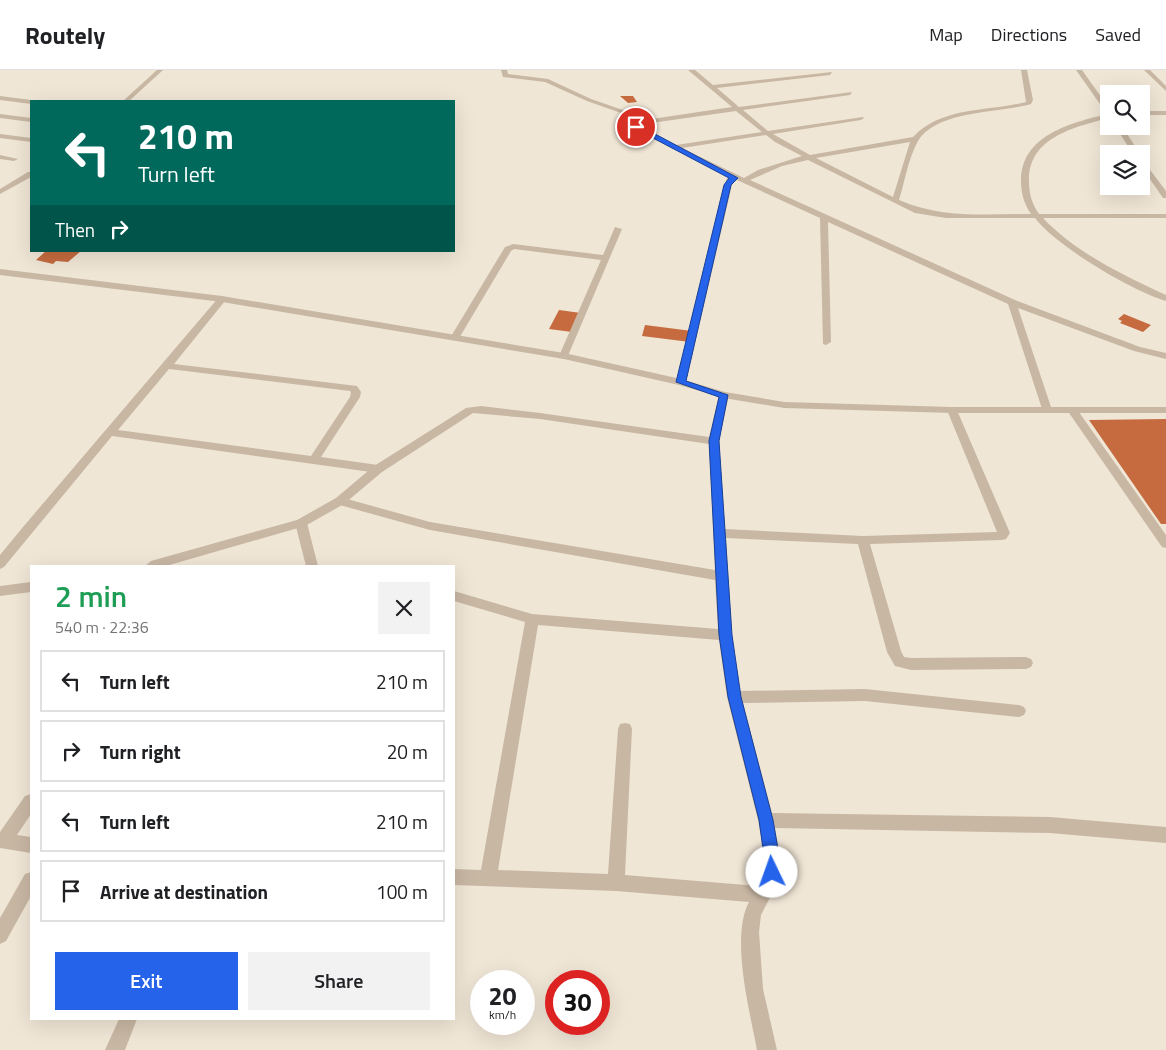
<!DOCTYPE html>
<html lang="en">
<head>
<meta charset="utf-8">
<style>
  body { margin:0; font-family:"Titillium Web",sans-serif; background:#f2f2f2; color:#202124; height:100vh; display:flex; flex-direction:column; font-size:19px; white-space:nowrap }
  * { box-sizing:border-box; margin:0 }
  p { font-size:16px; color:#757577 }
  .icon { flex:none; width:28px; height:28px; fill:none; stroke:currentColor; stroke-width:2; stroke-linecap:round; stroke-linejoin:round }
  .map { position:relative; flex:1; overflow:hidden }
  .details { position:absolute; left:30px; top:495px; width:425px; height:455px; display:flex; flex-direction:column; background:#fff; border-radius:0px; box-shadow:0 5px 20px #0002 }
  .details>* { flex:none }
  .top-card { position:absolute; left:30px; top:30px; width:425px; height:152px; border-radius:0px; box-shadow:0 5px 20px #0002; background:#00695c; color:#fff; overflow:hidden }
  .buttons { position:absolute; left:1100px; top:15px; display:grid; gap:10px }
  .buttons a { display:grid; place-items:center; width:50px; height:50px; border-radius:0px; background:#fff; box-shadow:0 5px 20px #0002; font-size:25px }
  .speed { position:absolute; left:470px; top:900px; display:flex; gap:10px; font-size:25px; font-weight:700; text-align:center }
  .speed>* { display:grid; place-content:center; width:65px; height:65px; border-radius:50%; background:#fff; box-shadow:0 5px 20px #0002; line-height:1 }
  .speed small { font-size:12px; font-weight:400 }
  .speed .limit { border:8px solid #d22; background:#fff; color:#111 }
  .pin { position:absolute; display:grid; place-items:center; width:42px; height:42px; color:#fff; margin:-21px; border:2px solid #fff; border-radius:50%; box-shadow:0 1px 5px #0007 }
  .me { position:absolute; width:55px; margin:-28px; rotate:357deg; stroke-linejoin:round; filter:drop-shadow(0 0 4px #0008) }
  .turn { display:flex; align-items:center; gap:18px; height:105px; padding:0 25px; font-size:22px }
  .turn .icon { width:65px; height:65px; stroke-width:2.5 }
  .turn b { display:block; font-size:35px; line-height:42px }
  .then { display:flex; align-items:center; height:48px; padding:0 25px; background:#0003; gap:10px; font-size:19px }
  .round { display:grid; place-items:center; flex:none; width:52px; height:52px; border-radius:0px; background:#f2f2f2 }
  .summary { display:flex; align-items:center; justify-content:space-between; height:85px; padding:0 25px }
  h1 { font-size:30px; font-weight:600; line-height:38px; color:#1e9e55 }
  .cta { display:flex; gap:10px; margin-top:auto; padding:10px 25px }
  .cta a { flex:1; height:58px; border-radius:0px; background:#2563eb; color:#fff; font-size:20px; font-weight:600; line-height:58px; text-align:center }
  .cta a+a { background:#f2f2f2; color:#202124 }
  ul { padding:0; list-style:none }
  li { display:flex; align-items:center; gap:15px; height:62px; margin:0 10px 8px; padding:0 15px; border:2px solid #e0e0e0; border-radius:0px }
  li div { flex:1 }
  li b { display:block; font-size:19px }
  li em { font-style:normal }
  header { display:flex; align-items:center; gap:30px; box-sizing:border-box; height:70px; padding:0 25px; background:#fff; border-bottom:1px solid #e0e0e0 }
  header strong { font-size:24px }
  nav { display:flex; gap:28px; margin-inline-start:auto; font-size:18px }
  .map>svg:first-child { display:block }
</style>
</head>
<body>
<header>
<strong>Routely</strong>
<nav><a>Map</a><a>Directions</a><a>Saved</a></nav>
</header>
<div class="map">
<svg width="1166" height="980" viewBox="0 0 1166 980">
  <rect width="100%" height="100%" fill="#f0e6d6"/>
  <g fill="#c56b3f">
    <polygon points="620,26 633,26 637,32 628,33"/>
    <polygon points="46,181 81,181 68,192 56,191 53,194 36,190"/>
    <polygon points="559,240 581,243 572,262 549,259"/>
    <polygon points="1124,244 1151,255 1143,262 1120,253 1122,251 1118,249"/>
    <polygon points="645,255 692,261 690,272 642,266"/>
    <polygon points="1166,349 1166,454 1161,454 1089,350"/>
  </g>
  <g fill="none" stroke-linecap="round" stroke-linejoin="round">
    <g fill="#c8b7a3" fill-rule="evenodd">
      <polygon points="157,0 163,0 129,31 123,31"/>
      <path d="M501,0H507L508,4L548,9L591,29L643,47L645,50L732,37L688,0H695L713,15L832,2L830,5L717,18L739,37L852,22L850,25L743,40L768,61L863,47L864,48L861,50L773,64L810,85L913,67C943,36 987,42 1026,32L1021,0H1027L1033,30L1031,34C1000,43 936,40 918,71C908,89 905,111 899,130C943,149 984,144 1031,144C1024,134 1021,123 1021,111C1021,65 1071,53 1107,44L1076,0H1082L1109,38V48C1074,57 1028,68 1029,111C1029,124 1032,134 1039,144H1166V148H1043C1076,183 1123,205 1166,225V231C1132,221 1056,176 1035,148H946L915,143L808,90L782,96L750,110L1015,230L1140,277L1166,283V289L1134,281L1018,238L1052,340L1047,343L1043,342L1008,234L828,152L831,272L826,275L823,274L820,148L737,110L734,111L732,115L686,312L681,315L677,314L676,312L724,115L728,107L637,60L633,56L639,51L638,49L587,31L545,12L503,7ZM736,41L762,62L676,75L640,56L644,54ZM766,65L775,72L802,86L758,100L744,108L682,78ZM910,72L893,127L816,88Z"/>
      <polygon points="1144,0 1150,0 1166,16 1166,21"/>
      <polygon points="0,26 31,30 34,31 31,31 31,34 0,30"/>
      <rect x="1141" y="41" width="25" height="4"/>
      <polygon points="0,44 31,48 31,52 0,48"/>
      <polygon points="1115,56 1122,56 1140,84 1133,84"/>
      <polygon points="0,64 31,68 31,72 0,68"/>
      <polygon points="0,85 18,89 14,91 0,89"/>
      <polygon points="1141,88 1166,121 1166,128 1163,128 1141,96"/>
      <polygon points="28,102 31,102 31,107 0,124 0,119"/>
      <polygon points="615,157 622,159 567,288 564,289 559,286 601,190 514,179 511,181 458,270 452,270 450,268 505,177 513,174 603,185"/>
      <path d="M222,226L227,229L225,231L174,294L357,316L361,322L360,327L321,387L378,395L384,399L382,402L378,403L112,366L4,497L0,499V485L23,457L219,227ZM169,299L350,321L351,322L350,327L311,386L118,360Z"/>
      <path d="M724,322L729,325L719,371L725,459L863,466L997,462L947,340L952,337L956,338L1010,463L1006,469L1002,470L870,474L901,581L904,587L911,588L1026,587L1031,589L1033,593L1031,597L1026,599L911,600L895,596L887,582L858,474L726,468L732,565L740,621L865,619L1019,635L1024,637L1026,641L1024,645L1019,647L865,631L743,633L772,743L1050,747L1166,757V773L1050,763L775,758L781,791L778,812L761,845L759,862L763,919L777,980H757C750,942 730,867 749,832L616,821L454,815V799L481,800L525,552L454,531V521L532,544L718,559L715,510L430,460L336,434L334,431L340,427L430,452L715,500L709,374L540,349L535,346L540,343L709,367L719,325ZM538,555L719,570L727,627L758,750L765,791L762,810L758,816L625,805L632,659L630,654L625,653L620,654L618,659L608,804L498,800Z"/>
      <polygon points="1072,337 1076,338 1166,465 1166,478 1162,477 1067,340"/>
      <polygon points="301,449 307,453 318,496 306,496 295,453"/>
      <polygon points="31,724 31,744 17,765 31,767 31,783 0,778 0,762 25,726"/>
      <polygon points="31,802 31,826 6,871 0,874 0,848 25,804"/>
      <polygon points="119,949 137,949 125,980 105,980"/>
    </g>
    <g fill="#c8b7a3" fill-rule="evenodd">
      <polygon points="0,199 222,226 564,283 681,309 725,322 784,332 952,337 1166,337 1166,343 952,343 784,338 724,328 679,315 564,289 222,232 0,205"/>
      <polygon points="481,336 540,343 545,346 540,349 473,343 382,402 344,434 305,456 166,496 145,496 151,491 297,450 336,428 374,396 466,338"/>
      <polygon points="31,512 31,522 0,526 0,516"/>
    </g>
  </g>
  <polygon fill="#2563eb" stroke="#184099" points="634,55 638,55 738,108 731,115 686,311 728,325 719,371 732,565 741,627 773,750 780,791 777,807 772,809 767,807 759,750 728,627 719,565 709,371 719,327 676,312 724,115 729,108 634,58"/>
</svg>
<div class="buttons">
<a><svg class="icon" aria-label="search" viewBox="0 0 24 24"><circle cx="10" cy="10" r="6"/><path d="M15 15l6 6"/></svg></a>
<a><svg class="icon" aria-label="layers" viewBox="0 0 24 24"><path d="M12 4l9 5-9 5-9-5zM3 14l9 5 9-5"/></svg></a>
</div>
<div class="speed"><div>20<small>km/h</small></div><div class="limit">30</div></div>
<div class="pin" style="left:636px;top:57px;background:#d93025"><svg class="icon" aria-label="arrive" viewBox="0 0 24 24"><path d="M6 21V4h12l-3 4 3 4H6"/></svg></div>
<svg class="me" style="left:772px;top:802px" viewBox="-20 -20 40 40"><circle r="19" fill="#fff"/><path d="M0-13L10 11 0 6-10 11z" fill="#2563eb"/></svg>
<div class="top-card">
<div class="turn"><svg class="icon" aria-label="left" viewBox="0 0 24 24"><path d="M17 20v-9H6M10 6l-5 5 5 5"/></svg><div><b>210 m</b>Turn left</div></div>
<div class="then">Then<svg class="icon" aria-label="right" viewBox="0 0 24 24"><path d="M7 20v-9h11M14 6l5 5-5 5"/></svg></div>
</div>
<section class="details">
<div class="summary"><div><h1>2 min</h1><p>540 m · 22:36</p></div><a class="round"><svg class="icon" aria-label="close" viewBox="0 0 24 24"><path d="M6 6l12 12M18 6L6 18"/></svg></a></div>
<ul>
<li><svg class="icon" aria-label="left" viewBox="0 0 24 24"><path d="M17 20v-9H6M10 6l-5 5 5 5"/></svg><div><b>Turn left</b></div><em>210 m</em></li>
<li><svg class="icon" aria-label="right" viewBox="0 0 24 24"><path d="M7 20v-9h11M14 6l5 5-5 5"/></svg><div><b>Turn right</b></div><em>20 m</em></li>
<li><svg class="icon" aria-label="left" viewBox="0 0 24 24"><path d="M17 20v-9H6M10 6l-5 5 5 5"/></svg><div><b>Turn left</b></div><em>210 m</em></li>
<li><svg class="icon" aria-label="arrive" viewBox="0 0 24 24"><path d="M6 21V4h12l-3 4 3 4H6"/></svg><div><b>Arrive at destination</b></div><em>100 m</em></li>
</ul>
<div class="cta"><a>Exit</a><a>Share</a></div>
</section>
</div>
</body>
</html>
